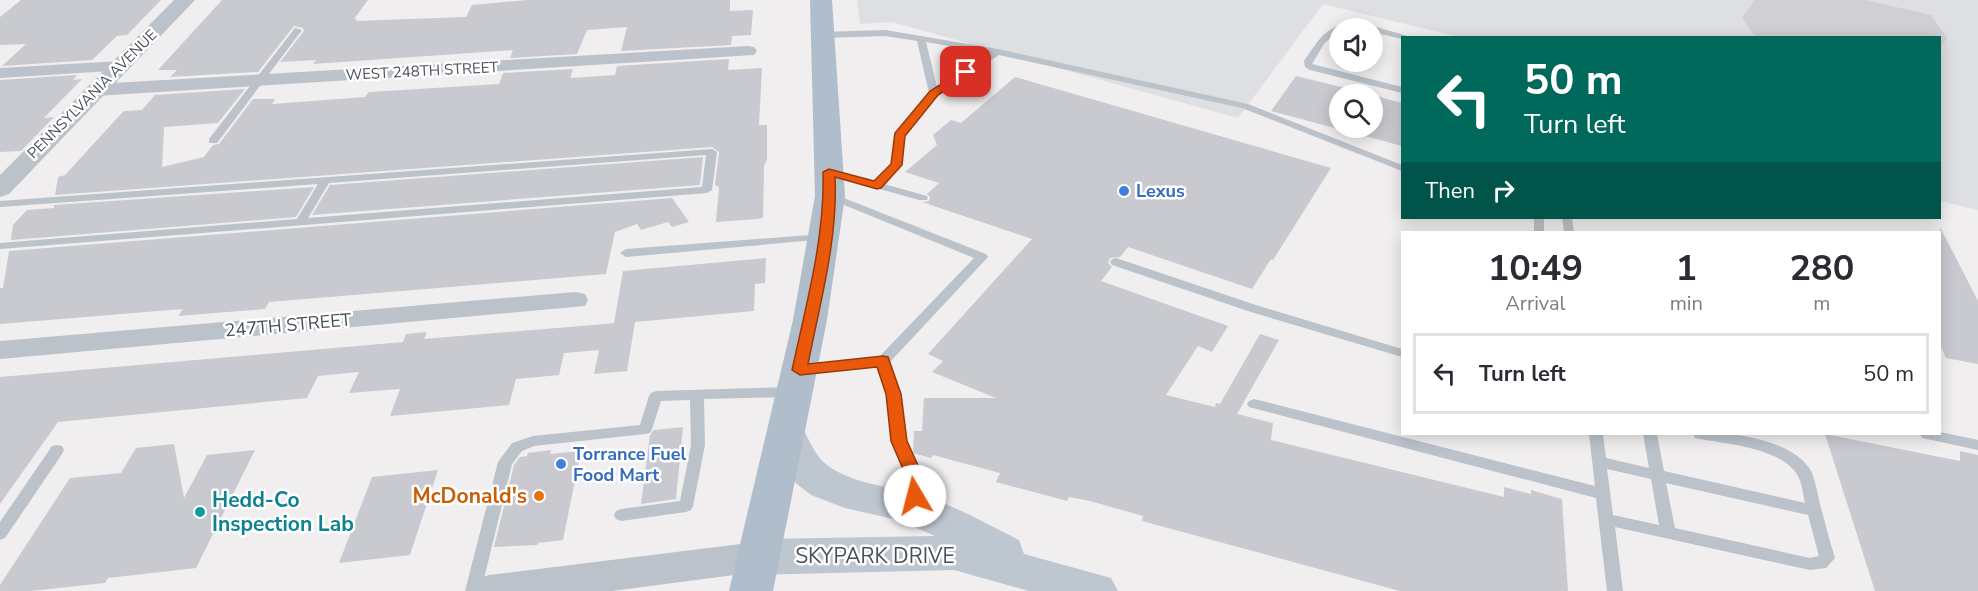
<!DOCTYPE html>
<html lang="en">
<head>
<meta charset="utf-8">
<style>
  body { margin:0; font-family:"Nunito Sans",sans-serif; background:#f2f2f3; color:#2b2b33; height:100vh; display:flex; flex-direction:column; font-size:22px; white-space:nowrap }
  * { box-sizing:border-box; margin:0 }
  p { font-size:20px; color:#7c7c81 }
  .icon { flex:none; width:33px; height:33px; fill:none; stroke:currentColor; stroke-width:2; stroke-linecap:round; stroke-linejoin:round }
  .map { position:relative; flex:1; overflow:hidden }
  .drawer { position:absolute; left:1401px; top:231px; width:540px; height:204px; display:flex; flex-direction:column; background:#fff; border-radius:0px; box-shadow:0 3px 15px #0003 }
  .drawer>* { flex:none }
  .hud { position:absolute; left:1401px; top:36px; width:540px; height:183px; border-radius:0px; box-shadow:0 3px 15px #0003; background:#00695c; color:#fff; overflow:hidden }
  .controls { position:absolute; left:1329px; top:18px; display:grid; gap:12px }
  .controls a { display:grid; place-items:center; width:54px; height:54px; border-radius:50%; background:#fff; box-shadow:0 3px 15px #0003; font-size:30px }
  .pin { position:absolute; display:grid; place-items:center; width:51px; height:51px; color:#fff; margin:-26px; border-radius:12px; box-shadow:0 3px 9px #0006 }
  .me { position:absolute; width:66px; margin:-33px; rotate:352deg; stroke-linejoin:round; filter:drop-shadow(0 0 4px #0008) }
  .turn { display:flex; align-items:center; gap:21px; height:126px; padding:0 24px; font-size:27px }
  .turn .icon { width:78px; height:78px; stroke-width:2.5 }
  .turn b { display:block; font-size:42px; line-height:51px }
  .then { display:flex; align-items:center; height:57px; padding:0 24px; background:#0003; gap:12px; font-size:22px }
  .eta { display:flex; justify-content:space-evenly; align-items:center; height:102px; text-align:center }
  .eta b { font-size:36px; font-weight:700; line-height:42px }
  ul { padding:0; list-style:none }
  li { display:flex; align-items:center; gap:18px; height:81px; margin:0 12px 9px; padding:0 12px; border:3px solid #e1e1e2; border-radius:0px }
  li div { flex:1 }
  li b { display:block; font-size:22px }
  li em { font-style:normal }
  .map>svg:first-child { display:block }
</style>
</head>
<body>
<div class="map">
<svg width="1978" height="591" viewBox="0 0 1978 591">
  <rect width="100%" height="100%" fill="#f0eeee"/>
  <polygon fill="#dddfe2" points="857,0 1978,0 1978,210 1940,201 1940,38 1463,38 1323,4 1238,118 892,22 860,24"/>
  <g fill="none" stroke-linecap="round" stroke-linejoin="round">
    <polygon fill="#d0d0d3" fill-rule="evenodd" points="1805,0 1845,0 1846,24 1840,33 1825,37 1810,33 1804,24"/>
    <polygon fill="#d0d0d3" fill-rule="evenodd" points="1755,0 1865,0 1931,15 1947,38 1940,48 1940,38 1756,38 1742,18"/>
  </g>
  <g fill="#c9cad0">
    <polygon points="21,0 161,0 127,35 117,36 92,60 2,66 26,44 0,45 0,17"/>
    <polygon points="222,0 368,0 354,19 357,19 356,21 466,17 472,5 528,0 730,0 730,11 753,10 751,35 732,36 731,45 621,51 627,27 587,30 577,54 510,58 513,50 313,64 316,60 280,62 304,31 303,28 294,26 258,72 170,77 177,70 158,70"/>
    <polygon points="729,59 728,70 762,68 759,125 767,125 767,160 764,166 763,218 757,219 716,222 719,187 715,185 719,152 712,147 55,195 58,177 65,175 120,115 124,111 142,110 155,95 245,89 218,123 164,127 162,167 204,157 213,145 219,144 253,99 275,99 272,104 365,97 369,92 499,84 503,73 573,69 570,78 615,75 617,66"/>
    <polygon points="77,75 73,80 82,79 44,118 54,117 21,151 0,152 0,80"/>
    <polygon points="1296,76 1370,94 1340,94 1340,128 1372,128 1372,95 1402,103 1402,146 1271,111"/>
    <polygon points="1015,77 1331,168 1273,260 1271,259 1252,289 1128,247 1120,257 1110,258 1108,263 1112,267 1101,281 1228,326 1212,352 1198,346 1166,395 1215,407 1216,403 1220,404 1260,334 1279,340 1237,414 1273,423 1271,440 1504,497 1504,487 1531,494 1531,490 1562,499 1568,591 1400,591 1142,521 1143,516 1090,501 1069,497 1067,501 996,482 1000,473 933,455 931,458 913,453 914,431 922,431 924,398 996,398 932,372 943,361 928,354 1032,239 922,202 929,201 930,197 927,194 939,183 905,172 937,145 933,135 951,120 961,123"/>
    <polygon points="703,157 700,185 312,215 330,185"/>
    <polygon points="314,187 296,217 11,240 13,225 27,210 54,208 54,205"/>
    <polygon points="672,198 689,222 672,227 668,222 641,230 637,224 615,232 606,274 269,302 265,309 240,311 178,316 183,309 0,324 0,288 3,288 9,251"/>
    <polygon points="1940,227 1978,301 1978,364 1946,358 1940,344"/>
    <polygon points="766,258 765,283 755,284 754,311 635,322 627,371 594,374 599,350 564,353 559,375 516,379 509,405 390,416 400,389 349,393 359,372 318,376 307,398 58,422 0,504 0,377 403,342 406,334 427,332 424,339 605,324 614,323 623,271"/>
    <polygon points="683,427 676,499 641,504 650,435 654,430"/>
    <polygon points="1825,434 1960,461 1960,451 1978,455 1978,591 1875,591"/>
    <polygon points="174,444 184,498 207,455 255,450 196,568 108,578 105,583 31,591 0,591 0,585 70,478 121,473 136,448"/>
    <polygon points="551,450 550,454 581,451 563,540 538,543 537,545 494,547 514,465 520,457 527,456 528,453"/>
    <polygon points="438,470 410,555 339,563 372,477"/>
  </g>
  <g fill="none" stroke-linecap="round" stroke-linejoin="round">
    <g fill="#bbc2c9" fill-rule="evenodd">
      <path d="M1346,23L1369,25L1415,38L1402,39L1372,32V28H1340L1324,44L1312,64L1402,87V93L1310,70L1305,67L1304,61C1316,44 1324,28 1346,23Z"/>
      <polygon points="295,28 302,30 217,143 209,143 209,139"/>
      <path d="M885,30L998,49L1248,104L1402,165V171L1242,108L999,55L937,95L904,135L901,165L884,184L927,196L928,198L927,200H919L826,174L825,172L830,169L875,181L891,164L894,135L929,93L917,41L885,36L823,38L819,35L823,32ZM926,42L990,53L937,87Z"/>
      <path d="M712,149L717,152L712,190L707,193L0,249V243L297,219L318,184L0,207V201ZM706,155L702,187L308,218L329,183Z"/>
      <polygon points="831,193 986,254 988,257 890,362 900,394 906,441 924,483 917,513 912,515 907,513 905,509 910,483 892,441 886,394 878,366 802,375 797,373 796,370 797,367 802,365 879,357 974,258 827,198 826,196 827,194"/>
      <rect x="1534" y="218" width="10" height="14"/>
      <polygon points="1562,218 1572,218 1574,232 1564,232"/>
      <polygon points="823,234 827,235 829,237 827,239 626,257 620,253 626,249"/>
      <polygon points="1116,258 1259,306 1402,349 1402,357 1251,312 1112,265 1110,262 1112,259"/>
      <polygon points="791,387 796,389 798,392 796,395 791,397 704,399 705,445 693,506 691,510 686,512 621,521 616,519 614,515 616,511 621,509 680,501 691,445 690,400 661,401 652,429 650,433 645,434 534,446 522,451 512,464 481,591 465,591 498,462 512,443 533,436 640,425 649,396 651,393 656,391"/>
      <path d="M1254,399L1595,486L1589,434H1603L1606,458L1649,468L1643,434H1657L1664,471L1805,503C1803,494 1802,483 1798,476C1782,448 1728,444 1700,439L1695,438L1693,434C1725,430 1796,439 1812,473C1815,481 1817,491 1819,500C1824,519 1829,539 1835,558L1826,568L1810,570L1615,527L1623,591H1607L1596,498L1249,407L1247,404L1249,401ZM1607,469L1651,479L1659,525L1613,515ZM1666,483L1808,515L1819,556L1810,558L1675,528Z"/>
      <polygon points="1940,432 1978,440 1978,450 1927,439 1922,438 1920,434 1940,434"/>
      <polygon points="57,445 62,446 64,450 62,454 5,538 0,540 0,522 52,446"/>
    </g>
    <g fill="#bbc2c9" fill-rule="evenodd">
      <polygon points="748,46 754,47 757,51 754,55 95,96 88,94 86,90 88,86 95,84"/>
      <polygon points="121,61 127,62 130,66 127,70 0,78 0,68"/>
      <polygon points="576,292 585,294 588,300 585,306 0,359 0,341"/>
    </g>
    <g fill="#bbc2c9" fill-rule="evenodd">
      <polygon points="174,0 195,0 9,194 0,197 0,175"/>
      <polygon points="757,542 770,546 775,557 770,568 757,572 612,591 470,591 476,580 489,575"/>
    </g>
    <path fill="#bec6d0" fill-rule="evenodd" d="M787,419L800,423C809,438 813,454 827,465C855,486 895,486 927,497C959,508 989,525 1019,540L1024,554L1111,578L1118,591H1029L954,570L757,575L742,569L736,557L742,545L757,539L935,536L898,520L845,508L811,495L797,484L788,474L768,433L774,423Z"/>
    <polygon fill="#b0bdca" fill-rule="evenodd" points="810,0 832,0 845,196 827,320 773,591 729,591 793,320 815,196"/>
  </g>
  <path fill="#ea580c" stroke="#983908" stroke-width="1.5" d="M966,69L971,72L970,74L938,95L905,136L902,165L881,188L877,189L835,177C838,239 820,303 808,364L883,356L888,357L901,394L907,441L926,483L921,501L915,503L909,501L907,496L909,483L891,441L886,394L877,367L800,375L792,370C806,305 825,238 823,172L829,169L874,181L891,164L895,133L930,91Z"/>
  <g fill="#3f7fe0" stroke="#fff" stroke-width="2">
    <circle cx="1124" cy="191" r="6"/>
    <circle cx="561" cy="464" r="6"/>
  </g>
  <circle fill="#e8710a" stroke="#fff" stroke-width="2" cx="539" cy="496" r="6"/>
  <circle fill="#0f9aa8" stroke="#fff" stroke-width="2" cx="200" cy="512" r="6"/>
  <g text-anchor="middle" stroke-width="5" stroke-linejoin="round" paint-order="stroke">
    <g font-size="15" fill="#485159" stroke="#fff">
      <text transform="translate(422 71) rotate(-3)" y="5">WEST 248TH STREET</text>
      <text transform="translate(92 94) rotate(-45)" y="5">PENNSYLVANIA AVENUE</text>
    </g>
    <g font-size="18" font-weight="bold" fill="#366cbe" stroke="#fff" text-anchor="start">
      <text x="1136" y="197">Lexus</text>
      <text x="573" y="460">Torrance Fuel<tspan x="573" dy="21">Food Mart</tspan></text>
    </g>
    <g font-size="18" fill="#485159" stroke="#fff">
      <text transform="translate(288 325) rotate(-5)" y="6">247TH STREET</text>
    </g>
    <g font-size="21" font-weight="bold" fill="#c56008" stroke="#fff" text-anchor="end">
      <text x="527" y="503">McDonald's</text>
    </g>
    <g font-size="21" font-weight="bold" fill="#0d838f" stroke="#fff" text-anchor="start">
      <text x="212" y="507">Hedd-Co<tspan x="212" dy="24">Inspection Lab</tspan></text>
    </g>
    <g font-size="21" fill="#485159" stroke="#fff">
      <text x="875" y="563">SKYPARK DRIVE</text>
    </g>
  </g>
</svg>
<div class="controls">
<a><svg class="icon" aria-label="sound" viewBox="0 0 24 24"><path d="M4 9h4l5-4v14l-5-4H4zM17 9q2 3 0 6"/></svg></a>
<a><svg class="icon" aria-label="search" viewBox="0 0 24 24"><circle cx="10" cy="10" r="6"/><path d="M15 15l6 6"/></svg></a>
</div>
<div class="pin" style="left:966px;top:72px;background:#d93025"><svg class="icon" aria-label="arrive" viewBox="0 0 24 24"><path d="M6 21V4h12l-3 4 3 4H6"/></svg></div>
<svg class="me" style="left:915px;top:496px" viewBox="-20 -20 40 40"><circle r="19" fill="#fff"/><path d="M0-13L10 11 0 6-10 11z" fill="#ea580c"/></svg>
<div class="hud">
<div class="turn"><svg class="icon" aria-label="left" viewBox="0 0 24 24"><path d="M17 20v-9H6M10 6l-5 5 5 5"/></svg><div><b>50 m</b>Turn left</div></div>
<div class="then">Then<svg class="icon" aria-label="right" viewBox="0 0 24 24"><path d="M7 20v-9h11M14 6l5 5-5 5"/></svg></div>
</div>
<section class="drawer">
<div class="eta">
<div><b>10:49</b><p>Arrival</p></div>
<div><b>1</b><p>min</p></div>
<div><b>280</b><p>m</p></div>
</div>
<ul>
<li><svg class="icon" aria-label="left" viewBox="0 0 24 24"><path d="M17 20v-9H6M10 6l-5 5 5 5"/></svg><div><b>Turn left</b></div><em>50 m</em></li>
</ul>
</section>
</div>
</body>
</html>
